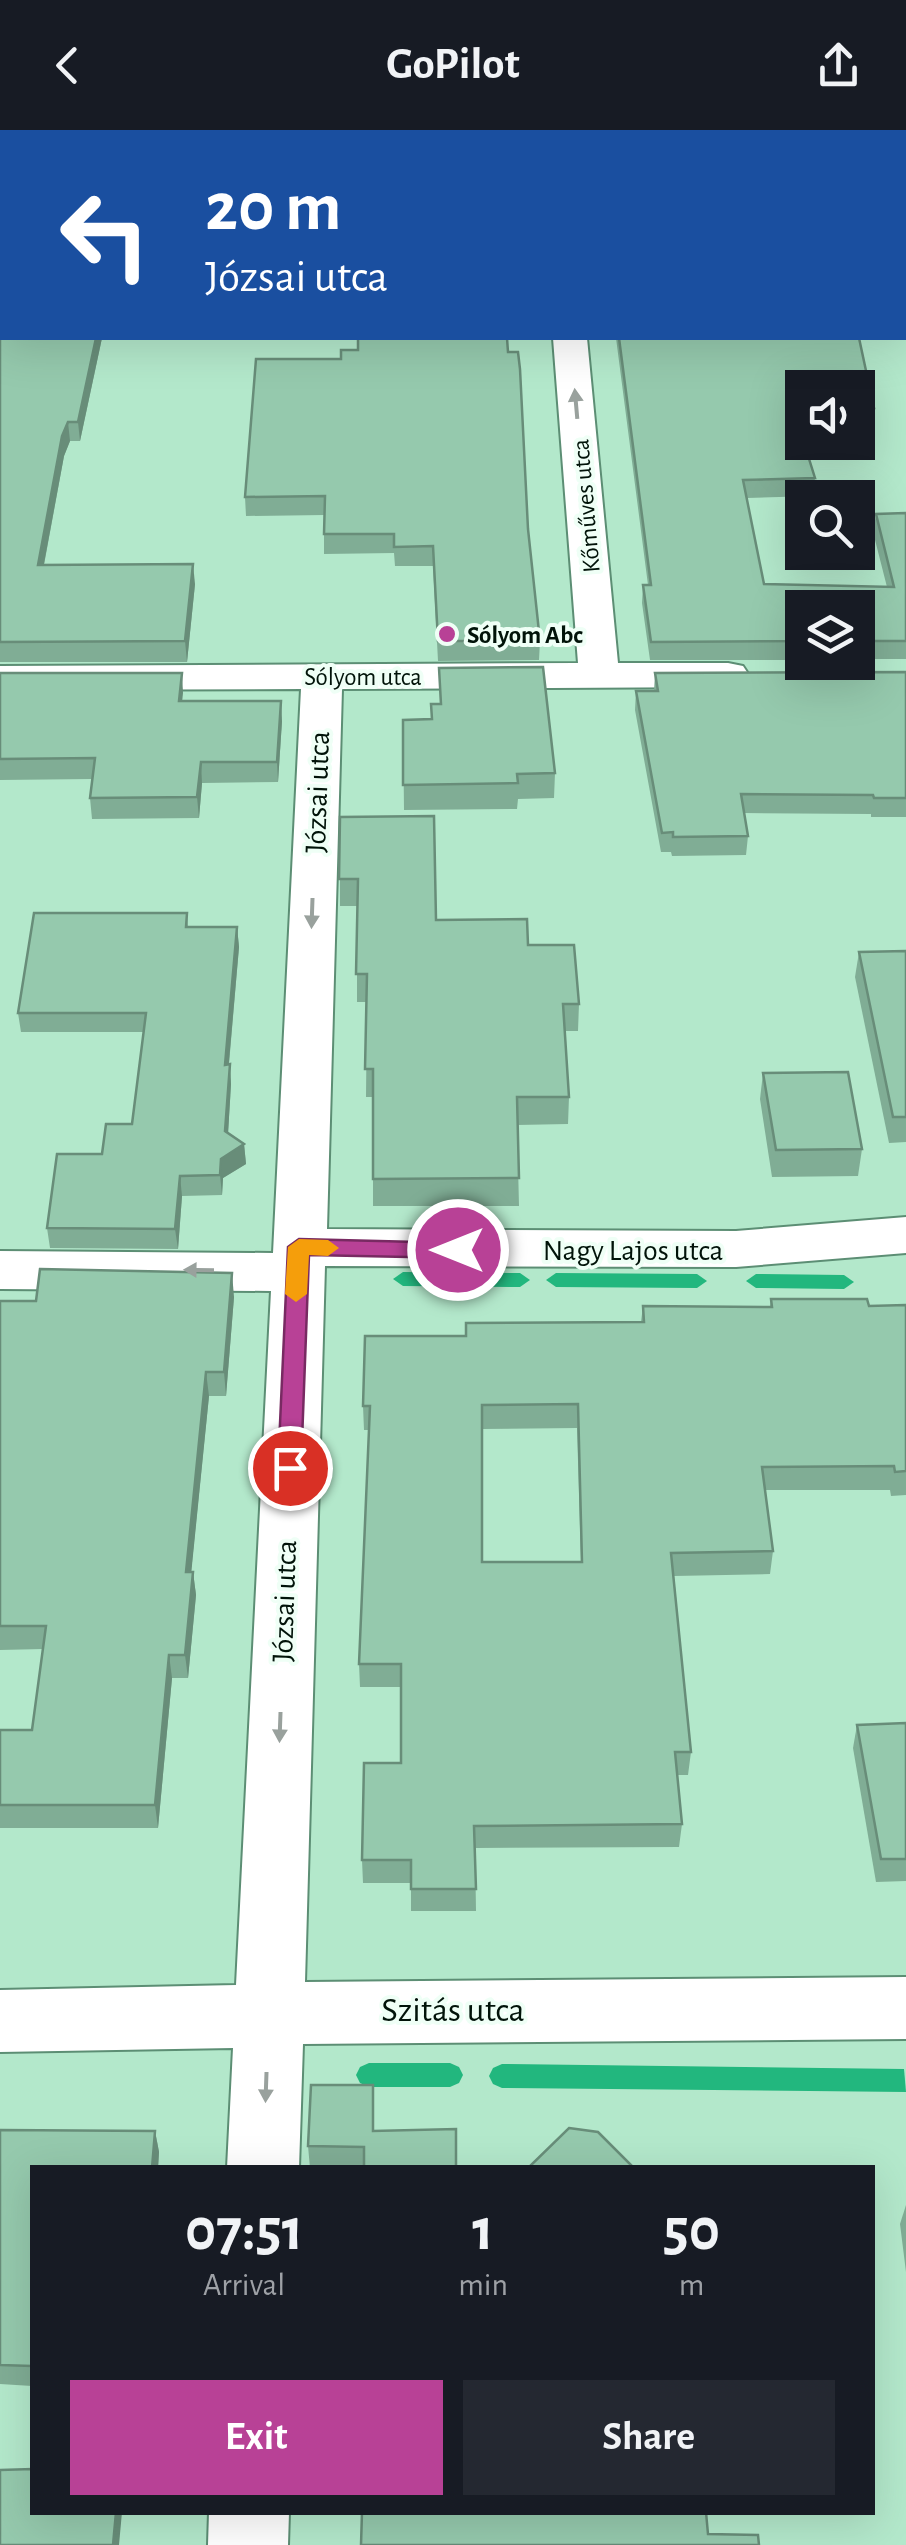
<!DOCTYPE html>
<html lang="en">
<head>
<meta charset="utf-8">
<style>
  body { margin:0; font-family:"Alegreya Sans",sans-serif; background:#242831; color:#f1f3f6; height:100vh; display:flex; flex-direction:column; font-size:38px; white-space:nowrap }
  * { box-sizing:border-box; margin:0 }
  p { font-size:32px; color:#9ea1a6 }
  .icon { flex:none; width:55px; height:55px; fill:none; stroke:currentColor; stroke-width:2; stroke-linecap:round; stroke-linejoin:round }
  .map { position:relative; flex:1; overflow:hidden }
  .panel { position:absolute; left:30px; top:2035px; width:845px; height:350px; display:flex; flex-direction:column; background:#171b24; border-radius:0px; box-shadow:0 10px 40px #0002 }
  .panel>* { flex:none }
  .top-card { position:absolute; left:0px; top:0px; width:908px; height:210px; box-shadow:0 10px 40px #0002; background:#1a4fa0; color:#fff; overflow:hidden }
  .fabs { position:absolute; left:785px; top:240px; display:grid; gap:20px }
  .fabs a { display:grid; place-items:center; width:90px; height:90px; border-radius:0px; background:#171b24; box-shadow:0 10px 40px #0002; font-size:50px }
  .pin { position:absolute; display:grid; place-items:center; width:85px; height:85px; color:#fff; margin:-42px; border:5px solid #fff; border-radius:50%; box-shadow:0 2px 10px #0007 }
  .me { position:absolute; width:110px; margin:-55px; rotate:270deg; stroke-linejoin:round; filter:drop-shadow(0 0 8px #0008) }
  .turn { display:flex; align-items:center; gap:35px; height:210px; padding:0 40px; font-size:45px }
  .turn .icon { width:130px; height:130px; stroke-width:2.5 }
  .turn b { display:block; font-size:70px; line-height:85px }
  .eta { display:flex; justify-content:space-evenly; align-items:center; height:170px; text-align:center }
  .eta b { font-size:60px; font-weight:600; line-height:70px }
  .action { display:flex; gap:20px; margin-top:auto; padding:20px 40px }
  .action a { flex:1; height:115px; border-radius:0px; background:#b84196; color:#fff; font-size:40px; font-weight:600; line-height:115px; text-align:center }
  .action a+a { background:#242831; color:#f1f3f6 }
  header { display:flex; justify-content:space-between; align-items:center; height:130px; padding:0 40px; background:#171b24; font-size:45px; font-weight:600 }
  .map>svg:first-child { display:block }
</style>
</head>
<body>
<header><svg class="icon" aria-label="back" viewBox="0 0 24 24"><path d="M15 5l-7 7 7 7"/></svg>GoPilot<svg class="icon" aria-label="share" viewBox="0 0 24 24"><path d="M12 15V3M7 8l5-5 5 5M5 13v7h14v-7"/></svg></header>
<div class="map">
<svg width="906" height="2415" viewBox="0 0 906 2415">
  <rect width="100%" height="100%" fill="#b3e8cb"/>
  <g fill="none" stroke-linecap="round" stroke-linejoin="round">
    <g fill="#22b77e" fill-rule="evenodd">
      <polygon points="403,1142 520,1143 530,1150 520,1157 403,1156 393,1149"/>
      <polygon points="556,1143 697,1144 707,1151 697,1158 556,1157 546,1150"/>
      <polygon points="756,1144 844,1145 854,1152 844,1159 756,1158 746,1151"/>
      <polygon points="369,1933 450,1933 459,1937 463,1945 459,1953 450,1957 369,1957 360,1953 356,1945 360,1937"/>
      <polygon points="502,1934 904,1939 906,1962 502,1958 493,1954 489,1946 493,1938"/>
    </g>
    <g stroke="#5c8e74" stroke-width="4">
      <g id="minor">
        <polygon points="537,0 567,0 568,2 538,2"/>
        <polygon points="553,208 587,208 618,533 728,533 743,536 749,545 743,554 728,557 342,559 327,1099 736,1101 906,1087 906,1123 736,1137 325,1136 305,1852 906,1847 906,1909 303,1914 299,2038 227,2038 233,1918 0,1922 0,1860 236,1855 271,1161 0,1159 0,1121 273,1123 301,559 0,560 0,536 578,533"/>
        <polygon points="209,2382 289,2382 288,2415 208,2415"/>
      </g>
    </g>
    <use href="#minor" fill="#fff" fill-rule="evenodd"/>
  </g>
  <g fill="#80ad95" fill-rule="evenodd">
    <polygon points="0,0 139,0 138,2 2,2 102,208 80,311 70,311 64,326 44,435 195,454 187,532 0,532"/>
    <polygon points="616,208 859,208 874,278 872,296 858,296 858,258 802,258 802,301 800,301 815,348 813,366 747,368 764,454 887,457 873,402 876,384 906,383 906,529 858,529 858,478 802,478 802,530 650,530 642,473 643,455 648,455"/>
    <polygon points="358,220 508,222 540,511 539,530 438,531 433,436 395,436 394,423 324,424 324,385 246,386 245,367 341,229"/>
    <polygon points="439,538 555,643 554,668 518,669 517,679 404,680 403,590 431,589 431,574 440,574"/>
    <polygon points="906,542 906,687 871,687 871,684 744,683 748,706 746,725 672,726 671,722 661,722 635,580 636,561 654,561 655,543"/>
    <polygon points="0,543 182,543 182,571 282,591 278,652 202,653 199,688 92,689 90,668 92,649 0,650"/>
    <polygon points="340,687 436,790 528,815 579,874 578,901 565,901 569,967 568,994 517,995 519,1076 373,1076 373,967 366,967 367,872 357,872 357,776 340,776"/>
    <polygon points="187,783 188,797 237,797 239,817 229,934 231,954 228,1003 244,1014 246,1034 223,1048 222,1065 182,1066 178,1119 50,1118 47,1098 102,1024 132,994 144,902 21,902 18,883"/>
    <polygon points="906,821 906,1012 889,1013 855,847 859,822"/>
    <polygon points="763,943 862,1019 858,1046 772,1047 760,969"/>
    <polygon points="234,1167 226,1266 209,1266 191,1442 193,1442 196,1465 188,1548 172,1548 158,1698 0,1698 0,1600 32,1600 43,1519 0,1520 0,1171"/>
    <path d="M771,1169L869,1176L906,1175V1365L891,1366L890,1360H765L773,1421L770,1444L674,1446L691,1622L688,1645H677L682,1694L679,1717L475,1718L476,1781H411V1753H363L362,1730L401,1633V1557H360L359,1534L369,1300H364L363,1276L466,1206L641,1192L643,1176L770,1177ZM577,1298L581,1432H482V1299Z"/>
    <polygon points="906,1593 906,1751 876,1752 853,1618 857,1595"/>
    <polygon points="373,1955 374,2001 456,2038 310,2038 308,2016"/>
    <polygon points="0,2000 155,2001 159,2022 158,2038 32,2038 32,2256 0,2254"/>
    <polygon points="906,2075 906,2142 900,2094"/>
  </g>
  <g fill="#688d79">
    <polygon points="96,208 102,208 80,311 78,292"/>
    <polygon points="68,292 70,311 64,326 40,455 38,435 62,306"/>
    <polygon points="193,434 195,454 187,532 185,511"/>
    <polygon points="182,543 183,563 180,592 179,571"/>
    <polygon points="281,571 282,591 278,652 277,632"/>
    <polygon points="201,632 202,653 199,688 197,667"/>
    <polygon points="237,797 239,817 227,954 225,935"/>
    <polygon points="230,934 231,954 227,1021 225,1001"/>
    <polygon points="244,1014 246,1034 223,1048 222,1065 220,1045 221,1029"/>
    <polygon points="180,1046 182,1066 178,1119 175,1099"/>
    <polygon points="232,1143 234,1167 226,1266 224,1242"/>
    <polygon points="206,1242 209,1266 189,1465 186,1442"/>
    <polygon points="193,1442 196,1465 188,1548 185,1525"/>
    <polygon points="169,1525 172,1548 158,1698 155,1675"/>
    <polygon points="155,2001 159,2022 158,2038 152,2038"/>
    <polygon points="116,2382 122,2382 119,2415 113,2415"/>
  </g>
  <g fill="#95c9ad" stroke="#688d79" stroke-width="2.5" fill-rule="evenodd">
    <polygon points="0,0 134,0 134,2 2,2 2,208 96,208 78,292 68,292 62,306 38,435 193,434 185,511 0,512"/>
    <rect x="299" y="0" width="209" height="2"/>
    <polygon points="581,0 763,0 764,2 581,2"/>
    <polygon points="892,0 906,0 906,87 905,2 893,2"/>
    <polygon points="358,208 507,208 508,222 518,222 520,239 528,399 540,511 438,511 433,416 394,417 394,404 324,404 325,366 245,367 256,229 341,229 341,220 358,220"/>
    <polygon points="619,208 859,208 874,278 858,278 858,258 802,258 802,284 795,284 815,348 743,350 764,454 894,457 876,384 906,383 906,511 858,511 858,478 802,478 802,511 651,512 643,455 651,455"/>
    <polygon points="543,537 555,643 517,644 518,653 403,655 403,590 432,589 431,574 441,574 439,538"/>
    <polygon points="906,542 906,668 874,668 873,665 741,664 748,706 673,707 673,702 662,703 636,561 658,561 655,543"/>
    <polygon points="0,543 182,543 179,571 281,571 277,632 201,632 197,667 90,668 95,628 0,629"/>
    <polygon points="434,686 436,790 527,789 528,815 574,815 579,874 563,874 569,967 517,967 519,1048 373,1049 373,939 365,939 367,844 356,844 358,749 339,749 340,687"/>
    <polygon points="34,783 187,783 186,797 237,797 225,935 230,934 225,1001 244,1014 221,1029 220,1045 180,1046 175,1099 47,1098 57,1024 102,1024 106,994 132,994 146,883 18,883"/>
    <polygon points="906,821 906,987 893,987 859,822"/>
    <polygon points="848,942 862,1019 776,1020 763,943"/>
    <polygon points="40,1139 232,1143 224,1242 206,1242 186,1442 193,1442 185,1525 169,1525 155,1675 0,1675 0,1600 32,1600 46,1496 0,1496 0,1171 36,1171"/>
    <path d="M771,1169H867L869,1176L906,1175V1341L895,1342L894,1336L762,1337L773,1421L671,1423L691,1622H675L682,1694L474,1696L476,1759H411V1730H362L364,1633H401V1534H359L370,1276H363L365,1206H466V1193L644,1192L643,1176L772,1177ZM578,1274L582,1432H482V1275Z"/>
    <polygon points="906,1593 906,1729 881,1729 857,1595"/>
    <polygon points="311,1955 373,1955 373,2001 456,1999 456,2038 364,2038 364,2017 308,2016"/>
    <polygon points="569,1998 598,2002 634,2038 528,2038"/>
    <polygon points="0,2000 155,2001 152,2038 32,2038 32,2236 0,2235"/>
    <polygon points="32,2339 32,2382 116,2382 113,2415 0,2415 0,2340"/>
    <polygon points="362,2382 706,2382 708,2404 758,2405 759,2415 361,2415"/>
  </g>
  <defs><path id="oneway-solid" d="M-6-.8H1V-3.2L6.5 0L1 3.2V.8H-6Z" transform="scale(2.5)"/></defs>
  <g fill="#99a19d">
    <use href="#oneway-solid" transform="translate(576 274) rotate(-95)"/>
    <use href="#oneway-solid" transform="translate(312 783) rotate(92)"/>
    <use href="#oneway-solid" transform="translate(199 1140) rotate(-179)"/>
    <use href="#oneway-solid" transform="translate(280 1597) rotate(92)"/>
    <use href="#oneway-solid" transform="translate(266 1957) rotate(92)"/>
  </g>
  <polygon fill="#b84196" stroke="#782a62" stroke-width="2.5" points="299,1109 458,1113 469,1120 458,1128 309,1125 301,1338 290,1348 278,1338 288,1117"/>
  <polygon fill="#f59e0b" points="299,1109 328,1110 339,1118 328,1126 309,1125 307,1164 296,1172 285,1164 288,1117"/>
  <circle fill="#b84196" stroke="#effff6" stroke-width="4" cx="447" cy="504" r="10"/>
  <g text-anchor="middle" stroke-width="8" stroke-linejoin="round" paint-order="stroke">
    <g font-size="25" fill="#011309" stroke="#effff6">
      <text transform="translate(585 376) rotate(-95)" y="9">Kőműves utca</text>
      <text x="363" y="555">Sólyom utca</text>
    </g>
    <g font-size="25" font-weight="bold" fill="#011309" stroke="#effff6" text-anchor="start">
      <text x="467" y="513">Sólyom Abc</text>
    </g>
    <g font-size="30" fill="#011309" stroke="#effff6">
      <text transform="translate(317 662) rotate(-88)" y="10">Józsai utca</text>
      <text x="633" y="1130">Nagy Lajos utca</text>
      <text transform="translate(284 1471) rotate(-88)" y="10">Józsai utca</text>
    </g>
    <g font-size="35" fill="#011309" stroke="#effff6">
      <text x="453" y="1891">Szitás utca</text>
    </g>
  </g>
</svg>
<div class="fabs">
<a><svg class="icon" aria-label="sound" viewBox="0 0 24 24"><path d="M4 9h4l5-4v14l-5-4H4zM17 9q2 3 0 6"/></svg></a>
<a><svg class="icon" aria-label="search" viewBox="0 0 24 24"><circle cx="10" cy="10" r="6"/><path d="M15 15l6 6"/></svg></a>
<a><svg class="icon" aria-label="layers" viewBox="0 0 24 24"><path d="M12 4l9 5-9 5-9-5zM3 14l9 5 9-5"/></svg></a>
</div>
<div class="pin" style="left:290px;top:1338px;background:#d93025"><svg class="icon" aria-label="arrive" viewBox="0 0 24 24"><path d="M6 21V4h12l-3 4 3 4H6"/></svg></div>
<svg class="me" style="left:458px;top:1120px" viewBox="-20 -20 40 40"><circle r="17" fill="#b84196" stroke="#fff" stroke-width="3"/><path d="M0-11L8 9 0 5-8 9z" fill="#fff"/></svg>
<div class="top-card">
<div class="turn"><svg class="icon" aria-label="left" viewBox="0 0 24 24"><path d="M17 20v-9H6M10 6l-5 5 5 5"/></svg><div><b>20 m</b>Józsai utca</div></div>
</div>
<section class="panel">
<div class="eta">
<div><b>07:51</b><p>Arrival</p></div>
<div><b>1</b><p>min</p></div>
<div><b>50</b><p>m</p></div>
</div>
<div class="action"><a>Exit</a><a>Share</a></div>
</section>
</div>
</body>
</html>
